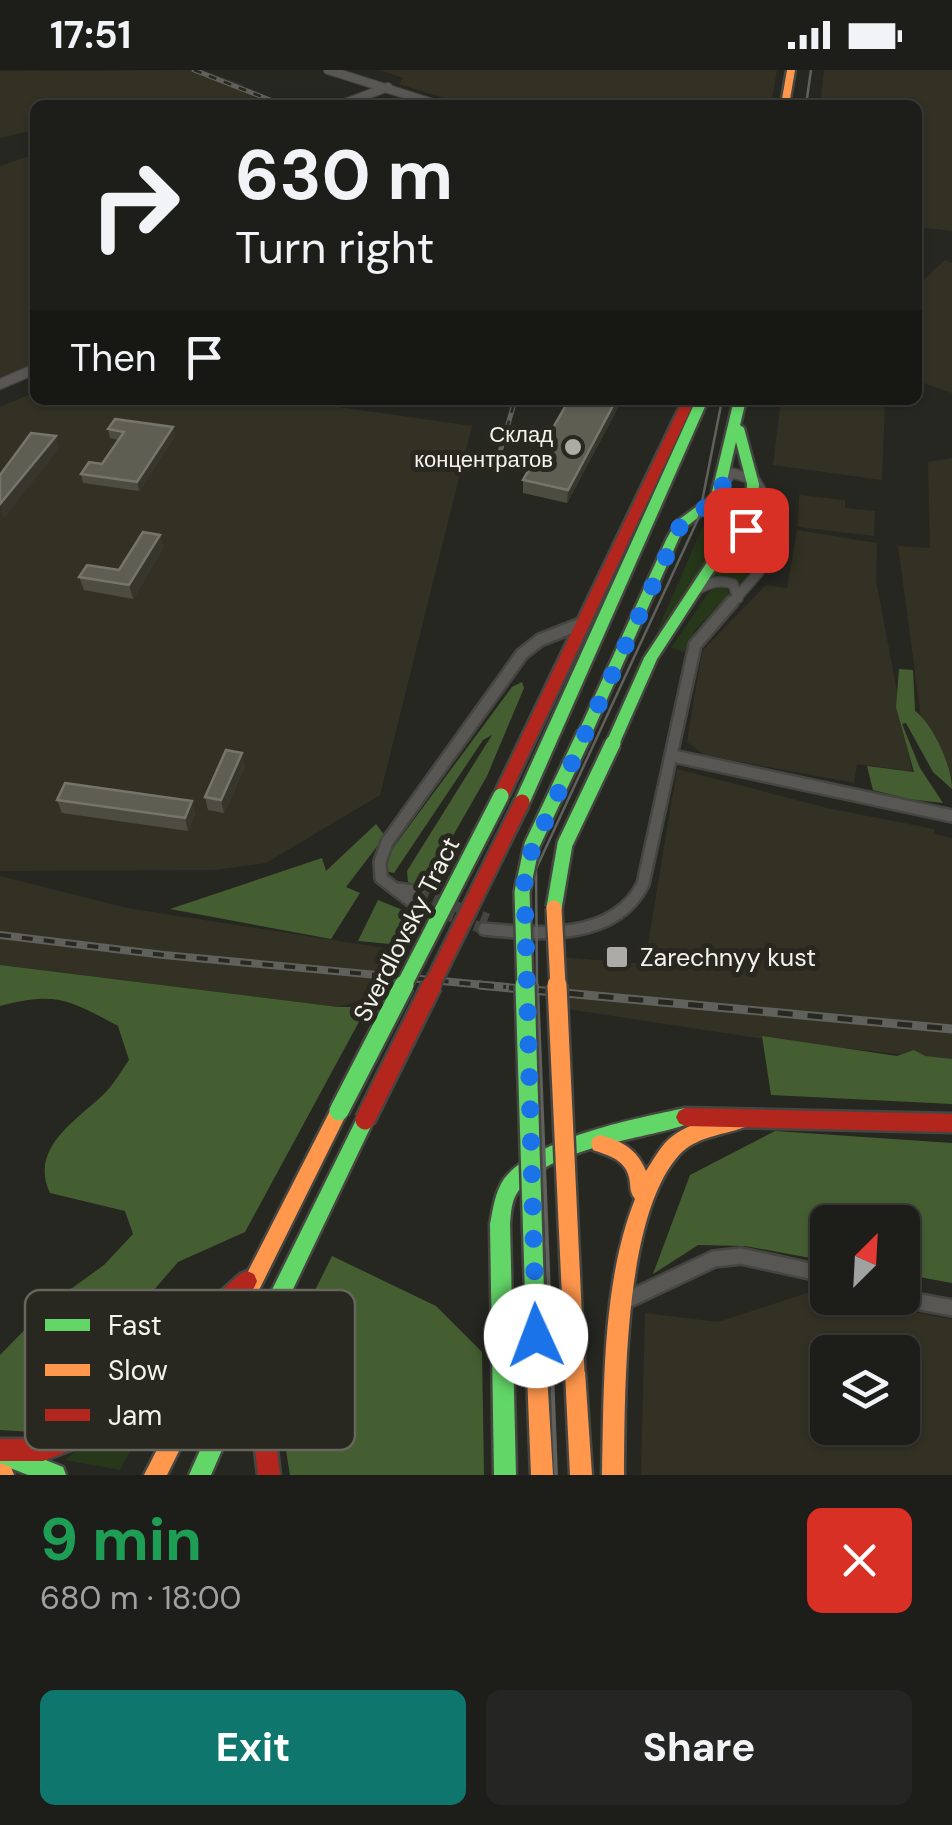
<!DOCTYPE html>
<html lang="en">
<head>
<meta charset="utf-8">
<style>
  body { margin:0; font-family:"DM Sans",sans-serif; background:#252623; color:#f1f3f6; height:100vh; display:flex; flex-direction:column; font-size:38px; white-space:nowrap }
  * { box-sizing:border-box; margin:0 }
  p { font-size:32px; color:#a0a2a2 }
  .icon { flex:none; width:55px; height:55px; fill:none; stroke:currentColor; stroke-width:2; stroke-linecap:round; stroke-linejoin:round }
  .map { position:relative; height:1405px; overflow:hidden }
  .drawer { display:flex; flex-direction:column; background:#1d1d1a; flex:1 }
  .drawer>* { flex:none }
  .guide { position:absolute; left:30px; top:30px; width:892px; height:305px; border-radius:15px; box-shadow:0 2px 8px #0004,0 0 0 2px #3b3b39; background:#1d1d1a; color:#f1f3f6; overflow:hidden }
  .needle { width:65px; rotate:24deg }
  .tools { position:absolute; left:810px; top:1135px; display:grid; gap:20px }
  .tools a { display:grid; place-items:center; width:110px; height:110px; border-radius:15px; background:#1d1d1a; box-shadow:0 2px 8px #0004,0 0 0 2px #3b3b39; font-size:50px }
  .pin { position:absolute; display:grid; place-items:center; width:85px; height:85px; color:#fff; margin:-42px; border-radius:20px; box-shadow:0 5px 15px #0006 }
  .me { position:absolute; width:110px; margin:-55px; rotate:358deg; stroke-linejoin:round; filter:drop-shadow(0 0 8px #0008) }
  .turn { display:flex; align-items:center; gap:35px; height:210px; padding:0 40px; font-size:45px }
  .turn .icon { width:130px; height:130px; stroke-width:2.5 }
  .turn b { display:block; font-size:70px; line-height:85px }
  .then { display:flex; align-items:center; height:95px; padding:0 40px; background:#0003; gap:20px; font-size:38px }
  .round { display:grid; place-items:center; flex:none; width:105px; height:105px; border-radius:15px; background:#252623 }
  .head { display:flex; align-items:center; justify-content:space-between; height:170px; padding:0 40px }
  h1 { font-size:60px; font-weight:700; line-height:75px; color:#1e9e55 }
  .primary-button { display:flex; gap:20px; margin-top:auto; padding:20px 40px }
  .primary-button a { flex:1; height:115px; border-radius:15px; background:#0f766e; color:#fff; font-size:40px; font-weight:700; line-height:115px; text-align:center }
  .primary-button a+a { background:#252623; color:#f1f3f6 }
  .status { display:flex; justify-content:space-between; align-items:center; height:70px; padding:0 50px; background:#1d1d1a; direction:ltr }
  .status svg { height:28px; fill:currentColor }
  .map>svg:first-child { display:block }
</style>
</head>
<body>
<div class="status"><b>17:51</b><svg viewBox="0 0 49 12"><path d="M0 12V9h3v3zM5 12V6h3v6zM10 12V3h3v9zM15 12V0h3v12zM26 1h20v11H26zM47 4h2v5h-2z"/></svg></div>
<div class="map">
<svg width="952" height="1405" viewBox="0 0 952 1405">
  <rect width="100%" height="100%" fill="#272722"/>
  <g fill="#323123" fill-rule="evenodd">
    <polygon points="202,0 244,15 239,19 280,35 35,35 35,60 0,68 0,1"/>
    <polygon points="380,0 777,0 771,35 467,35 402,15 399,14 403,8"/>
    <polygon points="824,0 952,0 952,161 918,157 918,35 820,35"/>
    <polygon points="35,84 35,293 0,307 0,96"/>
    <polygon points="945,190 952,193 952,323 918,311 918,215"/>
    <polygon points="35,322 35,330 290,330 472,356 380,725 266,793 215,800 0,801 0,337"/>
    <polygon points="781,330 885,330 882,410 773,395"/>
    <polygon points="952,388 952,707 922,654 898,476 930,478 928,392"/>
    <polygon points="799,425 845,430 845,438 875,441 874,466 798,457"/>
    <polygon points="797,460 877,473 876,510 912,701 857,694 854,713 704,685 687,672 702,581 766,515 787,518"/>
    <polygon points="677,699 827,738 934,759 934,764 952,768 952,990 771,970 567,939 560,887 734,901 645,892"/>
    <polygon points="0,806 127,838 404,881 386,923 338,937 0,895"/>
    <path d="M807,1223L952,1249V1405H641L645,1243L718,1252ZM828,1282H902V1358H828Z"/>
  </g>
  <g fill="#26371a">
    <polygon points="725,435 735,451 656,564 707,447"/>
    <polygon points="741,463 753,487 748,506 741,516 724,507 712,507"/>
    <polygon points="713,516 725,516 730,524 696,559 684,582 671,578"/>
    <polygon points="177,1293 120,1400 65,1390"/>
  </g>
  <g fill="#445e32">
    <path d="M899,599L913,600L915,641C933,654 952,696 952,719L933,702L906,653L902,654L920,698L943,733L908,729L873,720L867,696L914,702L896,637Z"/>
    <polygon points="522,612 524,618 487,706 422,820 408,812 407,801 492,665 483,670 394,803 386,801 390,782 512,617"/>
    <polygon points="376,754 385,766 346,817 360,823 331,869 170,839 322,788 326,801"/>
    <polygon points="378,830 415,845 400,875 358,871"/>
    <path d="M0,895L338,937H367L245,1162L178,1192L97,1286L65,1364L0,1360V1285L50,1234L104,1195L133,1164L125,1141L50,1123C28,1077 79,1049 106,1022C115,1012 122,1000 129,990L118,956C69,930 57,921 0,936Z"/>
    <polygon points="762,966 897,986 914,980 925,986 952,989 952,1034 771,1025"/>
    <polygon points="775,1061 952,1073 952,1213 903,1204 902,1152 828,1152 827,1191 745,1176 698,1175 653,1204 690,1105"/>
    <polygon points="332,1186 436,1236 482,1282 484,1405 290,1405 285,1374 299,1329 290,1291 295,1261"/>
  </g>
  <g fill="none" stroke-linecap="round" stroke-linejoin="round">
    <g stroke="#464540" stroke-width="11" stroke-dasharray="11 6" stroke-linecap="butt">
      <polyline points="418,822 488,849"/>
      <polyline points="411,831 484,859"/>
    </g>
    <g stroke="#454541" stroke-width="10">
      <g id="street-far3">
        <polyline points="328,0 439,35"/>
        <polyline points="340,35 388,17"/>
      </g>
    </g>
    <g stroke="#454541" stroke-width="12">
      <g id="street-far2">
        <polyline points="0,314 35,299"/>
        <polygon points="732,403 755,410 783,456 758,503 754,475 722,415"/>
        <path d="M696,520C709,513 719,509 733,514L738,528"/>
        <polyline points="730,535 758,503"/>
      </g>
    </g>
    <g stroke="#454541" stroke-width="16">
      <g id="street-far1">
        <polyline points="673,686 952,746"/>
        <polyline points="398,819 418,822"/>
        <polyline points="411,831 381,808 380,792 387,772 522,584 540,570 583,553"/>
        <path d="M484,859C538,865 615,871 643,814L695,575L732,532"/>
      </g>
    </g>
    <g stroke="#454541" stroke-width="20">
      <g id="street">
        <polyline points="899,1228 952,1238"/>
        <polyline points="625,1231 714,1189 741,1186 828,1205"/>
      </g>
    </g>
    <g stroke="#454541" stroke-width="5">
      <g id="fast">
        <polygon points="696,330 708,330 530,732 527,736 517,736 514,732"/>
        <polygon points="734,330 746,330 740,355 744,358 759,414 758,433 657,589 618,677 608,677 606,673 644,588 746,433 747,414 736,372 723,428 686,457 679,468 592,663 585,668 580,667 578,663 667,468 677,451 711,426"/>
        <path d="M685,1038L691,1041L694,1047L691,1053C641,1071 550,1075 517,1123C511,1132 511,1144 510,1154L516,1405H494L490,1154C493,1139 495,1122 504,1109C537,1067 634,1049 685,1038Z"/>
        <polygon points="365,1041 371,1044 374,1050 283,1240 211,1405 189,1405 269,1226 359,1044"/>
        <polygon points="3,1373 63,1397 66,1405 28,1405 0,1394 0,1374"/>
      </g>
    </g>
    <g stroke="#454541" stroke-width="5">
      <g id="slow">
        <polygon points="787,0 795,0 789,35 781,35"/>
        <polygon points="339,1032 345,1035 348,1041 345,1047 167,1405 144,1405 333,1035"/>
        <path d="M742,1041L748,1044L751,1050L748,1056C725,1065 696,1066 679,1085C623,1147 625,1323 624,1405H602C604,1317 602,1212 635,1129C628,1120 632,1115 628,1104C623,1089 607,1085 593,1080L591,1074L593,1068L600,1065C622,1071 637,1079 646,1101C652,1092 658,1081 665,1073C683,1053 717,1047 742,1041Z"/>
        <polygon points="575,1292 582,1295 585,1302 592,1405 570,1405 565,1302 568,1295"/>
        <polygon points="537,1294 544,1297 547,1304 553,1405 531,1405 527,1304 530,1297"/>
        <polygon points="0,1393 11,1397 14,1405 0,1405"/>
      </g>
    </g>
    <g stroke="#454541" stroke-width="5">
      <g id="jam">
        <polygon points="683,330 695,330 509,726 506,730 496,730 493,726"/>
        <polygon points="685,1038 952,1044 952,1062 685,1056 679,1053 676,1047 679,1041"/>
        <polygon points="247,1201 254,1204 257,1211 254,1218 81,1376 43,1391 0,1391 0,1369 43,1369 66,1360 240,1204"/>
        <polygon points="268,1260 275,1263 278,1270 272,1338 280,1405 258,1405 250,1338 258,1270 261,1263"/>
      </g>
    </g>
    <use href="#street-far3" stroke="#585754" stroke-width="8"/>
    <use href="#street-far2" stroke="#585754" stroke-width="9"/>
    <use href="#street-far1" stroke="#585754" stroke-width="11"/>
    <use href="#street" stroke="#585754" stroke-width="15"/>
    <use href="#fast" fill="#63d668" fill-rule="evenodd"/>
    <use href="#slow" fill="#ff974d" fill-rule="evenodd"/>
    <use href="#jam" fill="#b3261e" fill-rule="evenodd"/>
    <g stroke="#60605d" stroke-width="2.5">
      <polyline points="806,35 811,0"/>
      <polyline points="537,917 536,799 699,447 722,330"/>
    </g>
    <polyline stroke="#60605d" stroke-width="4" points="537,915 556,1405"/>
    <g stroke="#60605d" stroke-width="5">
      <g id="rail-far2">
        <polyline points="194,0 283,35"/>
        <polyline points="498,389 515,330"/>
      </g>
    </g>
    <g stroke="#60605d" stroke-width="8">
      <polyline id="rail-far1" points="0,865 164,885 506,917"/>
    </g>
    <g stroke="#60605d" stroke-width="9">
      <polyline id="rail" points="479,915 952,959"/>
    </g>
    <use href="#rail-far2" stroke="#292820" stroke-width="2.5" stroke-dasharray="8" stroke-linecap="butt"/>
    <use href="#rail-far1" stroke="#292820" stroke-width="4" stroke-dasharray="11" stroke-linecap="butt"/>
    <use href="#rail" stroke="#292820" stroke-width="5" stroke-dasharray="15" stroke-linecap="butt"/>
    <g stroke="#454541" stroke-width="20" stroke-linecap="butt">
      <g id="fast-bridge-far1">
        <polyline points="554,838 565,774 613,673"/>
        <polyline points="403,917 501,726"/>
        <polyline points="525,917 522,822 532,775 585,663"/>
      </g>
    </g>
    <g stroke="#454541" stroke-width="24" stroke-linecap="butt">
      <g id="fast-bridge">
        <polyline points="525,915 537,1304"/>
        <polyline points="339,1041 404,915"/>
      </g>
    </g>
    <g stroke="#454541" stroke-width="20" stroke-linecap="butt">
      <polyline id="slow-bridge-far1" points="554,838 558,917"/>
    </g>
    <g stroke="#454541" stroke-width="24" stroke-linecap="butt">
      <polyline id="slow-bridge" points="557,915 575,1302"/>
    </g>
    <g stroke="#454541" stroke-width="20" stroke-linecap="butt">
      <polyline id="jam-bridge-far1" points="431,917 522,732"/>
    </g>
    <g stroke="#454541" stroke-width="24" stroke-linecap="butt">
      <polyline id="jam-bridge" points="365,1050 432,915"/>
    </g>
    <use href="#fast-bridge-far1" stroke="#63d668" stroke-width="15"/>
    <use href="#fast-bridge" stroke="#63d668" stroke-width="19"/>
    <use href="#slow-bridge-far1" stroke="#ff974d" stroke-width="15"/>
    <use href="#slow-bridge" stroke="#ff974d" stroke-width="19"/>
    <use href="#jam-bridge-far1" stroke="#b3261e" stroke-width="15"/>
    <use href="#jam-bridge" stroke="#b3261e" stroke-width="19"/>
  </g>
  <g fill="#4d4c41">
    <polygon points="622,330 567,433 523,423 523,410"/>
    <polygon points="173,357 175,366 139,421 83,413 81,404 102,394 118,370 110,368 108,359"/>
    <polygon points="160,465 163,478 133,529 84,520 79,507 119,500"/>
    <polygon points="245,696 224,743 208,740 205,727"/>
    <polygon points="57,730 192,731 195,744 188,761 62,743"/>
  </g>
  <g fill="#37362d">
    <polygon points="616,330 622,330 567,433 568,420"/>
    <polygon points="173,357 175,366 139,421 137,412"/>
    <polygon points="56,366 59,379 3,449 0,434"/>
    <polygon points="160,465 163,478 133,529 129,515"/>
    <polygon points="242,683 245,696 224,743 221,730"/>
    <polygon points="192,731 195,744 188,761 185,748"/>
  </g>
  <g fill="#5f5e53" stroke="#76756c" stroke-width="2.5">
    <polygon points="569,330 616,330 568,420 523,410"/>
    <polygon points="115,349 173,357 137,412 81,404 89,392 102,394 124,362 108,359"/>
    <polygon points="31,363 56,366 0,434 0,405"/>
    <polygon points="143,462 160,465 129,515 79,507 87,495 119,500"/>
    <polygon points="226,680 242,683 221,730 205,727"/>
    <polygon points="65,713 192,731 185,748 57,730"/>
  </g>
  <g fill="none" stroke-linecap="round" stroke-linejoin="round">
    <polyline stroke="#1a73e8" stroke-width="18" stroke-dasharray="0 32.4" points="536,1266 524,798 681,454 714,432 722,414 746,460"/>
  </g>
  <g fill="#acaba6" stroke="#292820" stroke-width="4">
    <circle cx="573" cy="377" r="10"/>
    <rect x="605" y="875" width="24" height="24" rx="5"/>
  </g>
  <g text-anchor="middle" stroke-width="10" stroke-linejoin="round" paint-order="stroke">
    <g font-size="22" fill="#f3f2ed" stroke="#292820" text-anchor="end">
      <text x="553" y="372">Склад<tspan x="553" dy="25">концентратов</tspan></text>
    </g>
    <g font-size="25" fill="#f3f2ed" stroke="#292820">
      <text transform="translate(406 859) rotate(-63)" y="9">Sverdlovsky Tract</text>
    </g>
    <g font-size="25" fill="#f3f2ed" stroke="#292820" text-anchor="start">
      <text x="640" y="896">Zarechnyy kust</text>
    </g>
  </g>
  <rect x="25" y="1220" width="330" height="160" rx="15" fill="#292820" stroke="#66655e" stroke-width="2.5"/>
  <rect x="45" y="1249" width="45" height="12" fill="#63d668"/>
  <rect x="45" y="1294" width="45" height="12" fill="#ff974d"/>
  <rect x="45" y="1339" width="45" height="12" fill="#b3261e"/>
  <g font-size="28" fill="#f3f2ed">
    <text x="108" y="1265">Fast</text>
    <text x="108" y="1310">Slow</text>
    <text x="108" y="1355">Jam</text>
  </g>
</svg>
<div class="tools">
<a><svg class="needle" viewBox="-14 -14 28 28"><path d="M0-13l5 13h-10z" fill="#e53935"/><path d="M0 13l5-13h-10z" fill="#a0a2a2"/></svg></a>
<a><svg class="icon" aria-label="layers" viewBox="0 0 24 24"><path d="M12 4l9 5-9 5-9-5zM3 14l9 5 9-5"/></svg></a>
</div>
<div class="pin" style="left:746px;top:460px;background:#d93025"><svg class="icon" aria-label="arrive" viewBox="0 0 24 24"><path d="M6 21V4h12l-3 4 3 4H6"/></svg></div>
<svg class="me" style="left:536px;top:1266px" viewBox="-20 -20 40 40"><circle r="19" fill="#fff"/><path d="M0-13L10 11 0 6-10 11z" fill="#1a73e8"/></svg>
<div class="guide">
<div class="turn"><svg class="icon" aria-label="right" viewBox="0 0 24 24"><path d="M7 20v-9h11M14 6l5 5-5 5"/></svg><div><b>630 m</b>Turn right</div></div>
<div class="then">Then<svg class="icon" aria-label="arrive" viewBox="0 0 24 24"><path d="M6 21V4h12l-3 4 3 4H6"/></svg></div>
</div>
</div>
<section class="drawer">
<div class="head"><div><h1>9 min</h1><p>680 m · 18:00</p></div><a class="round" style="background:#d93025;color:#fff"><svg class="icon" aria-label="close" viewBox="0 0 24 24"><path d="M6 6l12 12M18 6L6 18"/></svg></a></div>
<div class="primary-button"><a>Exit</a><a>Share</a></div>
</section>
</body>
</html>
